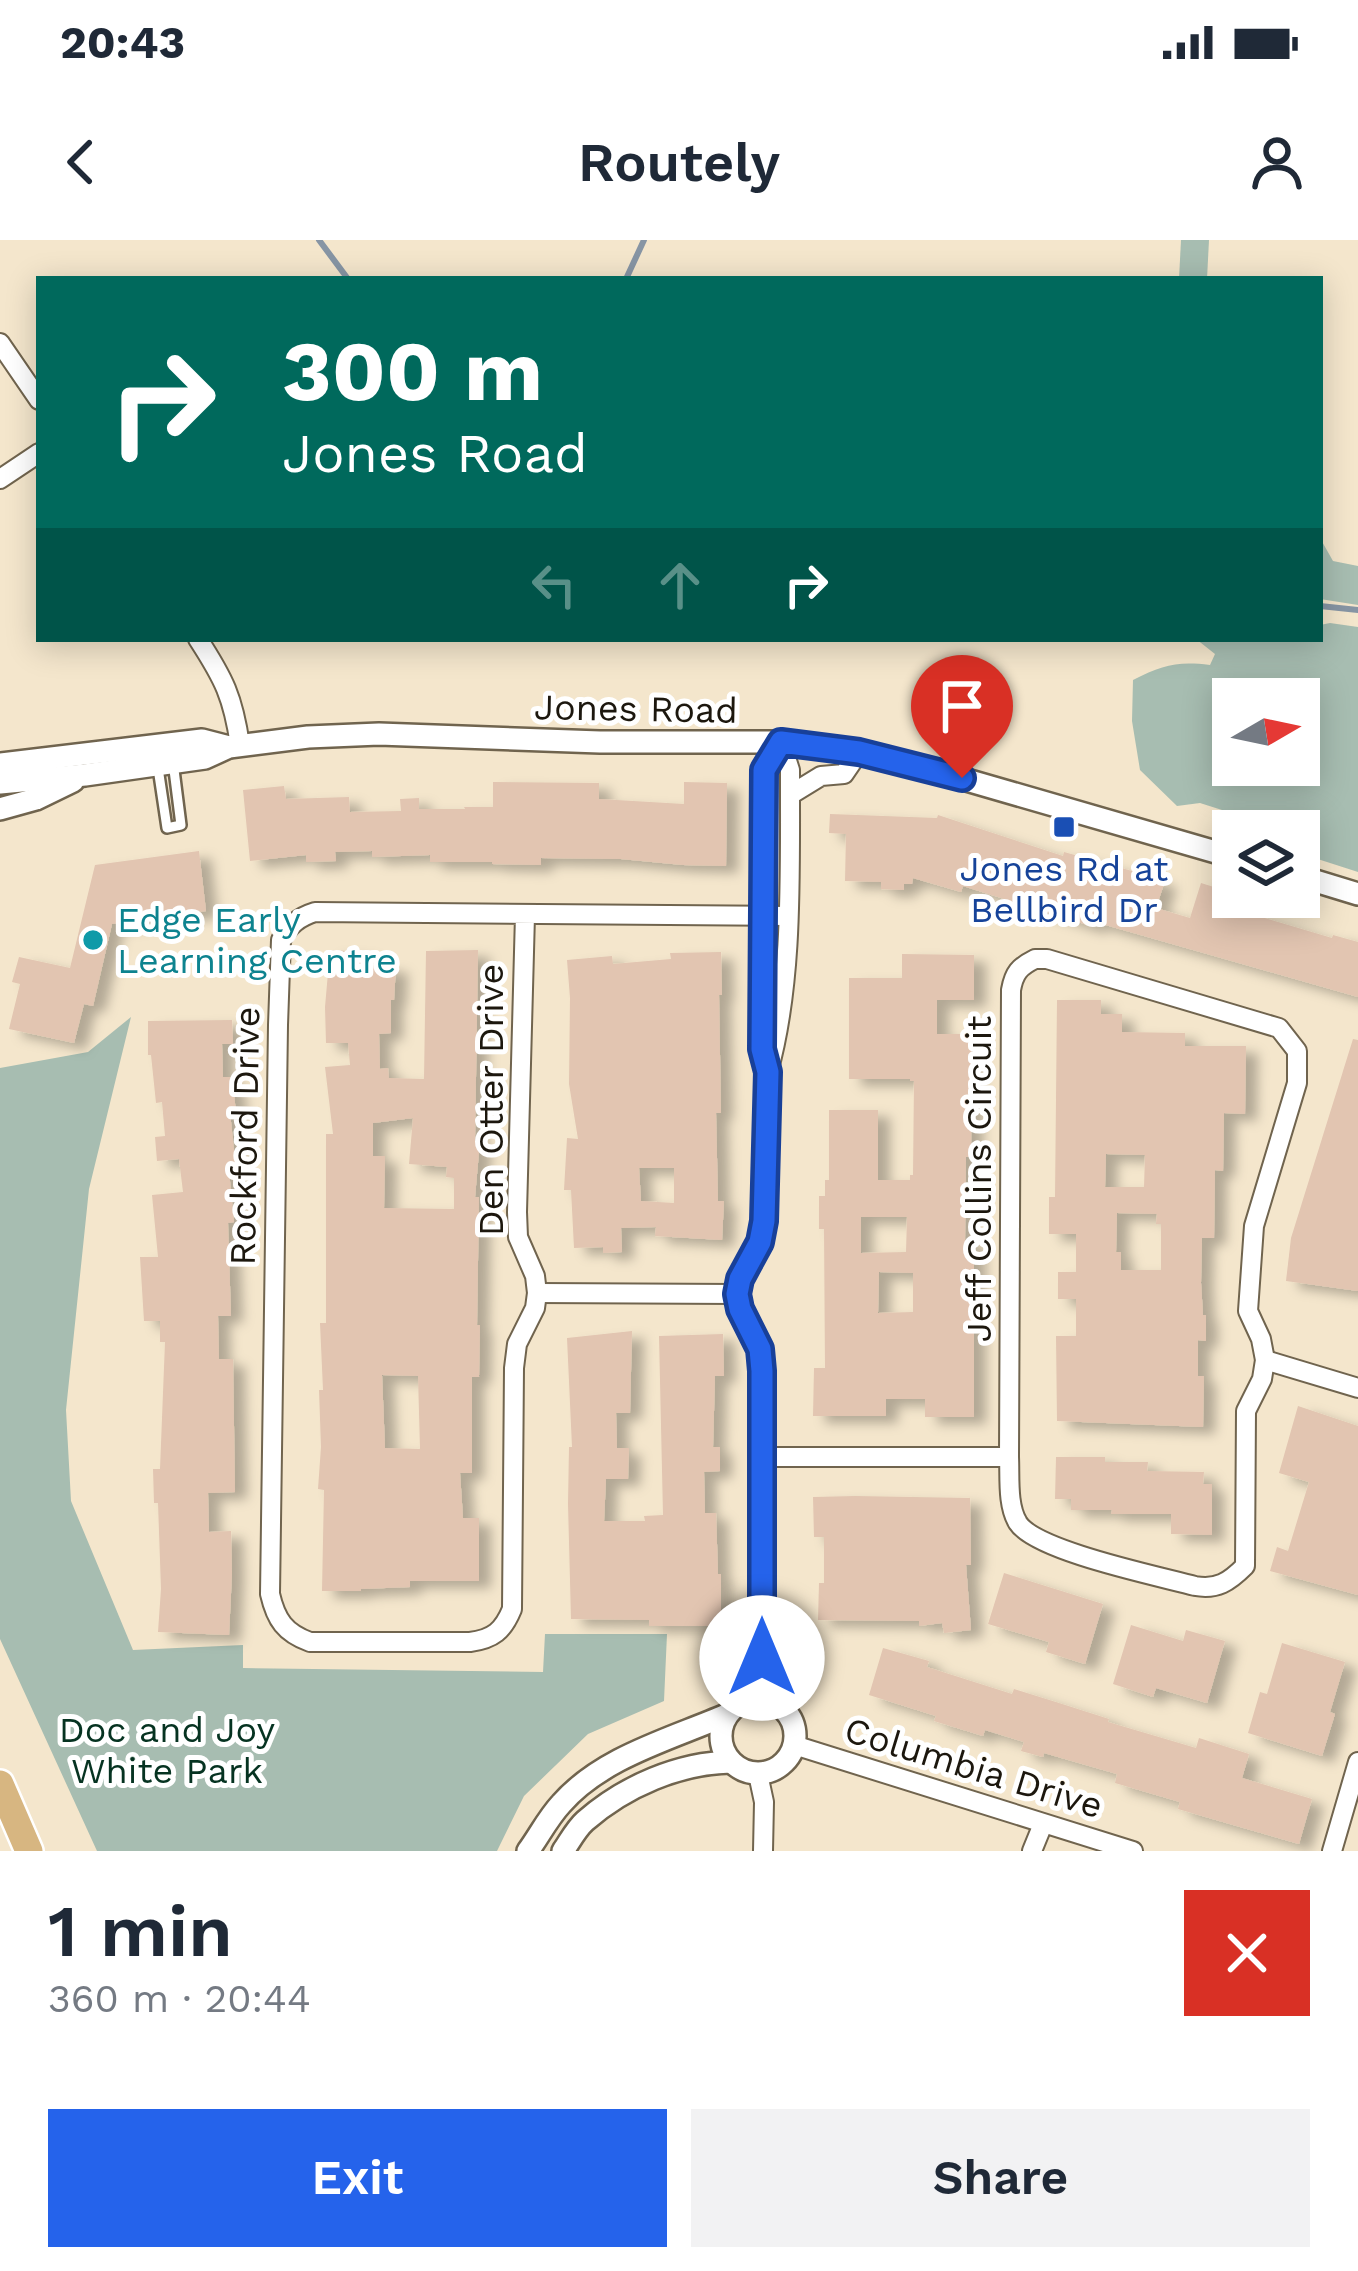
<!DOCTYPE html>
<html lang="en">
<head>
<meta charset="utf-8">
<style>
  body { margin:0; font-family:"Work Sans",sans-serif; background:#f2f2f3; color:#1f2937; height:100vh; display:flex; flex-direction:column; font-size:45px; white-space:nowrap }
  * { box-sizing:border-box; margin:0 }
  p { font-size:39px; color:#747a83 }
  .icon { flex:none; width:66px; height:66px; fill:none; stroke:currentColor; stroke-width:2; stroke-linecap:round; stroke-linejoin:round }
  .map { position:relative; height:1611px; overflow:hidden }
  .drawer { display:flex; flex-direction:column; background:#fff; flex:1 }
  .drawer>* { flex:none }
  .banner { position:absolute; left:36px; top:36px; width:1287px; height:366px; border-radius:0px; box-shadow:0 6px 30px #0003; background:#00695c; color:#fff; overflow:hidden }
  .needle { width:78px; rotate:81deg }
  .controls { position:absolute; left:1212px; top:438px; display:grid; gap:24px }
  .controls a { display:grid; place-items:center; width:108px; height:108px; border-radius:0px; background:#fff; box-shadow:0 6px 30px #0003; font-size:60px }
  .pin { position:absolute; display:grid; place-items:center; width:102px; height:102px; color:#fff; margin:-123px -51px; border-radius:50% 50% 50% 0; rotate:-45deg; box-shadow:0 0 12px #0007 }
  .pin .icon { rotate:45deg }
  .me { position:absolute; width:132px; margin:-66px; rotate:0deg; stroke-linejoin:round; filter:drop-shadow(0 0 9px #0008) }
  .turn { display:flex; align-items:center; gap:42px; height:252px; padding:0 48px; font-size:54px }
  .turn .icon { width:156px; height:156px; stroke-width:2.5 }
  .turn b { display:block; font-size:84px; line-height:102px }
  .lanes { display:flex; align-items:center; height:114px; padding:0 48px; background:#0003; justify-content:center; gap:60px; direction:ltr }
  .lanes .off { opacity:.35 }
  .round { display:grid; place-items:center; flex:none; width:126px; height:126px; border-radius:0px; background:#f2f2f3 }
  .overview { display:flex; align-items:center; justify-content:space-between; height:204px; padding:0 48px }
  h1 { font-size:72px; font-weight:600; line-height:90px }
  .button { display:flex; gap:24px; margin-top:auto; padding:24px 48px }
  .button a { flex:1; height:138px; border-radius:0px; background:#2563eb; color:#fff; font-size:48px; font-weight:600; line-height:138px; text-align:center }
  .button a+a { background:#f2f2f3; color:#1f2937 }
  .status { display:flex; justify-content:space-between; align-items:center; height:84px; padding:0 60px; background:#fff; direction:ltr }
  .status svg { height:33px; fill:currentColor }
  header { display:flex; justify-content:space-between; align-items:center; height:156px; padding:0 48px; background:#fff; font-size:54px; font-weight:600 }
  .map>svg:first-child { display:block }
</style>
</head>
<body>
<div class="status"><b>20:43</b><svg viewBox="0 0 49 12"><path d="M0 12V9h3v3zM5 12V6h3v6zM10 12V3h3v9zM15 12V0h3v12zM26 1h20v11H26zM47 4h2v5h-2z"/></svg></div>
<header><svg class="icon" aria-label="back" viewBox="0 0 24 24"><path d="M15 5l-7 7 7 7"/></svg>Routely<svg class="icon" aria-label="person" viewBox="0 0 24 24"><circle cx="12" cy="8" r="4"/><path d="M4 21q1-7 8-7t8 7"/></svg></header>
<div class="map">
<svg width="1358" height="1611" viewBox="0 0 1358 1611">
  <defs>
    <filter id="shadow"><feDropShadow dx="12" dy="7" stdDeviation="6" flood-color="#0004"/></filter>
  </defs>
  <rect width="100%" height="100%" fill="#f4e6cc"/>
  <g fill="#a7bdb1" fill-rule="evenodd">
    <polygon points="1181,0 1209,0 1207,39 1179,39"/>
    <polygon points="1320,298 1333,321 1358,326 1358,365 1320,359"/>
    <path d="M1330,383L1358,387V632L1299,613V591H1262L1247,578L1200,563L1177,566L1140,530L1132,481L1133,440C1163,425 1177,421 1210,425L1215,414L1196,399H1320V385ZM1299,459V525H1233V459Z"/>
    <polygon points="131,777 89,949 66,1170 71,1261 133,1410 243,1405 243,1428 543,1432 545,1394 667,1394 664,1461 588,1494 524,1556 497,1611 97,1611 0,1399 0,828 88,812"/>
  </g>
  <g fill="none" stroke-linecap="round" stroke-linejoin="round">
    <g stroke="#8795a4" stroke-width="6">
      <polyline points="319,0 348,39"/>
      <polyline points="626,39 644,0"/>
      <polyline points="1320,366 1358,370"/>
    </g>
  </g>
  <g fill="#e2c5b1" fill-rule="evenodd" filter="url(#shadow)">
    <polygon points="493,542 599,543 599,559 684,564 684,542 727,543 726,626 683,625 621,619 541,618 541,625 492,624 492,622 430,622 430,615 372,617 372,611 335,612 336,621 306,622 306,615 250,621 243,550 284,546 286,559 349,557 350,572 401,571 400,559 419,558 419,569 465,569 464,567 493,567"/>
    <polygon points="830,574 937,578 938,575 1063,616 1064,612 1132,631 1165,641 1156,668 1190,678 1201,643 1233,653 1233,657 1246,657 1241,671 1332,698 1333,695 1358,702 1358,757 1095,682 1094,687 963,646 961,652 913,638 912,644 904,644 904,650 881,649 881,642 845,641 846,594 829,593"/>
    <polygon points="199,611 206,671 112,684 93,766 84,764 74,803 9,789 20,744 12,742 19,717 70,728 95,625"/>
    <path d="M330,710L366,712L365,724L396,726L394,760H391V793L379,794L380,829L388,828L389,838L424,839L426,711L478,710L475,901H480L475,957H479L477,1085H480L479,1137H472V1233H460L463,1278H479V1341H410V1347L361,1349V1351H322L324,1250L318,1249L321,1207L319,1150H323L320,1083H326V894H333L325,827L350,825L348,803H326L325,767ZM413,878L409,924L447,927L446,937L454,938V969L384,968L385,916H373V883ZM382,1135L418,1136L420,1209L385,1208Z"/>
    <path d="M721,712L722,755H719L721,873H716L718,961H724L722,1000L655,996L656,987L621,988L622,1012L603,1013V1007L574,1008L571,950H564L567,898L578,899L569,844L570,758L567,720L612,716L613,724L671,719L670,713ZM639,928H674V963L641,961Z"/>
    <path d="M902,714L974,715V760H937V794H972L971,917H966L965,1001H974V1177H925V1159H886V1176H813L814,1128H825L824,989H819V956H825V940H829V870H878V940H910V935H913L914,841H910V839H849V738H902ZM861,977H907L906,1012L861,1013ZM879,1032L913,1033V1072L878,1073Z"/>
    <path d="M1057,760H1101V774H1122V792L1185,793V806H1246L1245,874L1224,873L1223,931L1215,930L1214,998H1202L1201,1043L1203,1075H1206V1101L1198,1100V1136H1204L1203,1187L1057,1181L1056,1096H1076V1059H1058V1032H1076V994H1049V957H1055ZM1106,914L1145,915L1144,947H1105ZM1117,973L1157,974L1156,984H1161V1030H1121V1012H1116Z"/>
    <polygon points="232,780 233,804 222,804 223,837 232,837 236,872 230,872 236,930 229,931 234,982 228,983 231,1076 218,1076 219,1119 233,1119 235,1252 208,1253 209,1292 231,1291 232,1333 229,1395 158,1392 161,1349 158,1263 154,1263 153,1229 160,1229 165,1102 160,1102 160,1081 144,1081 140,1017 158,1017 152,955 183,952 179,919 157,921 155,897 165,896 162,862 156,863 151,815 148,815 148,781"/>
    <polygon points="1353,799 1358,800 1358,1051 1286,1041 1291,998"/>
    <polygon points="632,1091 630,1173 616,1173 617,1208 629,1208 628,1239 606,1239 604,1281 645,1281 644,1276 663,1275 659,1096 723,1094 724,1136 715,1136 713,1207 720,1207 720,1231 704,1232 705,1273 716,1273 718,1334 721,1334 721,1386 649,1386 649,1380 571,1379 568,1264 569,1207 572,1207 567,1098"/>
    <polygon points="1298,1166 1358,1186 1358,1355 1270,1331 1277,1307 1288,1311 1309,1242 1279,1233"/>
    <polygon points="1056,1217 1105,1217 1105,1222 1148,1222 1147,1231 1204,1232 1203,1244 1212,1244 1212,1295 1171,1294 1171,1274 1111,1274 1112,1270 1071,1270 1071,1259 1055,1259"/>
    <polygon points="855,1256 970,1258 971,1325 966,1325 971,1390 944,1393 942,1383 919,1386 919,1381 818,1380 819,1343 824,1343 824,1297 814,1297 813,1257"/>
    <polygon points="1004,1333 1103,1364 1085,1424 1046,1412 1049,1402 988,1384"/>
    <polygon points="1131,1385 1183,1401 1186,1390 1225,1401 1207,1463 1156,1448 1153,1457 1113,1444"/>
    <polygon points="1282,1403 1345,1422 1330,1472 1335,1474 1322,1516 1248,1493 1260,1452 1267,1454"/>
    <polygon points="883,1408 929,1421 927,1427 1012,1454 1014,1449 1059,1463 1109,1479 1108,1482 1196,1508 1199,1498 1249,1514 1242,1538 1312,1559 1299,1604 1178,1569 1180,1562 1115,1543 1117,1534 1044,1513 1043,1517 1021,1511 1024,1502 985,1490 983,1496 934,1481 936,1476 869,1455"/>
  </g>
  <g fill="none" stroke-linecap="round" stroke-linejoin="round">
    <g stroke="#70644e" stroke-width="14">
      <polyline id="service" points="158,528 167,588 181,585 173,522"/>
    </g>
    <g stroke="#70644e" stroke-width="22">
      <g id="minor">
        <polyline points="0,103 39,160"/>
        <polyline points="0,239 39,213"/>
        <path d="M198,399C224,439 233,457 240,505"/>
        <polyline points="790,555 821,536 844,534 859,512"/>
        <path d="M525,675L517,972L518,997L535,1036L537,1053L535,1068L517,1104L514,1128L512,1369C503,1391 493,1399 470,1402H310C285,1393 276,1380 270,1354L278,785L281,700C289,685 299,677 315,672L787,676"/>
        <path d="M1035,719H1047L1279,788L1297,811V843L1254,986L1248,1071L1261,1099L1265,1120L1262,1139L1246,1171L1245,1326C1229,1342 1217,1350 1195,1346C1158,1336 1036,1311 1018,1283C1007,1265 1010,1237 1009,1217L1011,750C1014,733 1019,727 1035,719Z"/>
        <polyline points="767,828 762,809 764,530 781,502"/>
        <polyline points="537,1053 737,1054"/>
        <polyline points="1265,1120 1358,1148"/>
        <polyline points="763,1217 1009,1217"/>
        <path d="M762,1459V1131L760,1109L740,1069L737,1054L739,1039L760,1002L764,981L768,832C792,747 790,644 790,555V530L781,502"/>
        <polyline points="794,1505 1133,1611"/>
        <polyline points="758,1534 764,1562 763,1611"/>
        <polyline points="1032,1611 1043,1584"/>
        <polyline points="1332,1611 1358,1522"/>
      </g>
    </g>
    <g stroke="#70644e" stroke-width="26">
      <g id="tertiary">
        <polyline points="0,524 202,500 229,507"/>
        <polyline points="0,543 85,535 205,518 229,507 308,497 379,494 600,502 781,502 859,512 925,528 1233,617"/>
        <polyline points="0,569 36,559 73,541"/>
        <polyline points="1299,636 1358,654"/>
        <circle cx="758" cy="1496" r="37"/>
        <path d="M528,1611C539,1596 548,1578 561,1564C602,1517 671,1499 726,1475"/>
        <path d="M563,1611C570,1601 576,1589 585,1581C625,1546 679,1523 731,1522"/>
      </g>
    </g>
    <g stroke="#fff" stroke-width="32">
      <polyline id="primary" points="0,1544 29,1611"/>
    </g>
    <use href="#service" stroke="#fff" stroke-width="9"/>
    <use href="#minor" stroke="#fff" stroke-width="18"/>
    <use href="#tertiary" stroke="#fff" stroke-width="21"/>
    <use href="#primary" stroke="#d7b681" stroke-width="27"/>
  </g>
  <g fill="none" stroke-linecap="round" stroke-linejoin="round">
    <g stroke="#184099" stroke-width="30">
      <polyline id="route" points="762,1418 762,1131 760,1109 740,1069 737,1054 740,1039 760,1002 764,981 768,832 762,809 764,530 781,502 859,512 962,538"/>
    </g>
    <use href="#route" stroke="#2563eb" stroke-width="21"/>
  </g>
  <rect fill="#1a4fb4" stroke="#fff" stroke-width="4.5" x="1052" y="575" width="24" height="24" rx="6"/>
  <circle fill="#0f9aa8" stroke="#fff" stroke-width="4.5" cx="93" cy="700" r="12"/>
  <g text-anchor="middle" stroke-width="10" stroke-linejoin="round" paint-order="stroke">
    <g font-size="36" fill="#1c170e" stroke="#fff">
      <text transform="translate(636 468) rotate(1)" y="13">Jones Road</text>
      <text transform="translate(490 860) rotate(-90)" y="13">Den Otter Drive</text>
      <text transform="translate(244 896) rotate(-89)" y="13">Rockford Drive</text>
      <text transform="translate(978 939) rotate(-90)" y="13">Jeff Collins Circuit</text>
      <text transform="translate(974 1527) rotate(17)" y="13">Columbia Drive</text>
    </g>
    <g font-size="36" fill="#164399" stroke="#fff">
      <text x="1064" y="641">Jones Rd at<tspan x="1064" dy="41">Bellbird Dr</tspan></text>
    </g>
    <g font-size="36" fill="#0d838f" stroke="#fff" text-anchor="start">
      <text x="117" y="692">Edge Early<tspan x="117" dy="41">Learning Centre</tspan></text>
    </g>
    <g font-size="36" fill="#063321" stroke="#fff">
      <text x="167" y="1502">Doc and Joy<tspan x="167" dy="41">White Park</tspan></text>
    </g>
  </g>
</svg>
<div class="controls">
<a><svg class="needle" viewBox="-14 -14 28 28"><path d="M0-13l5 13h-10z" fill="#e53935"/><path d="M0 13l5-13h-10z" fill="#747a83"/></svg></a>
<a><svg class="icon" aria-label="layers" viewBox="0 0 24 24"><path d="M12 4l9 5-9 5-9-5zM3 14l9 5 9-5"/></svg></a>
</div>
<div class="pin" style="left:962px;top:538px;background:#d93025"><svg class="icon" aria-label="arrive" viewBox="0 0 24 24"><path d="M6 21V4h12l-3 4 3 4H6"/></svg></div>
<svg class="me" style="left:762px;top:1418px" viewBox="-20 -20 40 40"><circle r="19" fill="#fff"/><path d="M0-13L10 11 0 6-10 11z" fill="#2563eb"/></svg>
<div class="banner">
<div class="turn"><svg class="icon" aria-label="right" viewBox="0 0 24 24"><path d="M7 20v-9h11M14 6l5 5-5 5"/></svg><div><b>300 m</b>Jones Road</div></div>
<div class="lanes"><svg class="icon off" aria-label="left" viewBox="0 0 24 24"><path d="M17 20v-9H6M10 6l-5 5 5 5"/></svg><svg class="icon off" aria-label="ahead" viewBox="0 0 24 24"><path d="M12 20V5M6 11l6-6 6 6"/></svg><svg class="icon" aria-label="right" viewBox="0 0 24 24"><path d="M7 20v-9h11M14 6l5 5-5 5"/></svg></div>
</div>
</div>
<section class="drawer">
<div class="overview"><div><h1>1 min</h1><p>360 m · 20:44</p></div><a class="round" style="background:#d93025;color:#fff"><svg class="icon" aria-label="close" viewBox="0 0 24 24"><path d="M6 6l12 12M18 6L6 18"/></svg></a></div>
<div class="button"><a>Exit</a><a>Share</a></div>
</section>
</body>
</html>
